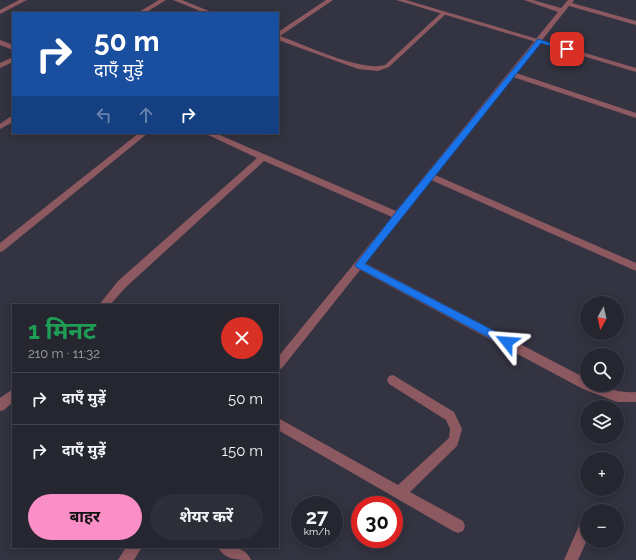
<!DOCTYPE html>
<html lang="hi">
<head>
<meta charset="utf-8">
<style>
  body { margin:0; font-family:Raleway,"Noto Sans Devanagari",sans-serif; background:#2e2e39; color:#f1f3f6; height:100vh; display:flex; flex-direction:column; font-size:15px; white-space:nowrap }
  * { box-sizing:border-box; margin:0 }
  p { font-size:13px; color:#a4a5ab }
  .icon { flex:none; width:22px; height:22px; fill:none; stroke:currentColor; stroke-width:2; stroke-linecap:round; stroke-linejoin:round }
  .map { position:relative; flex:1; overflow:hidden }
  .sheet { position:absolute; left:12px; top:304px; width:267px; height:244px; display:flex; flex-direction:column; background:#262631; border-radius:0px; box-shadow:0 2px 10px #0003,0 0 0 1px #42434d }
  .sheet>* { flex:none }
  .hud { position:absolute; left:12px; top:12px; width:267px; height:122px; border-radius:0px; box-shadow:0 2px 10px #0003,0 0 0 1px #42434d; background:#1a4fa0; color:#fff; overflow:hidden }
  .needle { width:26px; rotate:188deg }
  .buttons { position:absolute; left:580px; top:296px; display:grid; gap:8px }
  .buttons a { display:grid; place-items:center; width:44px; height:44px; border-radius:50%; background:#262631; box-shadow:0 2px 10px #0003,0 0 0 1px #42434d; font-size:20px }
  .speed { position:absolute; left:291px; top:496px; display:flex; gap:8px; font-size:20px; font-weight:700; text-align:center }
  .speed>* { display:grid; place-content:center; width:52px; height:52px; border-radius:50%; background:#262631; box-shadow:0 2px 10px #0003,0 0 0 1px #42434d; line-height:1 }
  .speed small { font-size:10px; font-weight:400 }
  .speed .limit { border:6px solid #d22; background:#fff; color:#111 }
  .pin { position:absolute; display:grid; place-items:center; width:34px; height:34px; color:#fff; margin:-17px; border-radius:8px; box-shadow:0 2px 6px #0006 }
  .me { position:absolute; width:44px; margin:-22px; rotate:298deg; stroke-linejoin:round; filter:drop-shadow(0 0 3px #0008) }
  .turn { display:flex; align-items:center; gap:14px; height:84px; padding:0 16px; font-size:18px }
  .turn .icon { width:52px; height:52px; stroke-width:2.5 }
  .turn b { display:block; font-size:28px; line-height:34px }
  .lanes { display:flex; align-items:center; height:38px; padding:0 16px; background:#0003; justify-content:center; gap:20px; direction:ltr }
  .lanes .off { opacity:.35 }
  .round { display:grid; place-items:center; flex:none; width:42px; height:42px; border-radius:21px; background:#2e2e39 }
  .overview { display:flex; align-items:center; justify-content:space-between; height:68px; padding:0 16px }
  h1 { font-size:24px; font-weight:700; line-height:30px; color:#1e9e55 }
  .primary-button { display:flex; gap:8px; margin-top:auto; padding:8px 16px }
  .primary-button a { flex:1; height:46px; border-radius:24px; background:#fa8fc7; color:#111; font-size:16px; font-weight:700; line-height:46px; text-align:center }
  .primary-button a+a { background:#2e2e39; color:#f1f3f6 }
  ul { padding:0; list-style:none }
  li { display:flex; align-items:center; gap:12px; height:52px; padding:0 16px; border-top:1px solid #42434d }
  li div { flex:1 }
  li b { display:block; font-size:15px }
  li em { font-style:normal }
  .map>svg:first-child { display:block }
</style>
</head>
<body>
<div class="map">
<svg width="636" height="560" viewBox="0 0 636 560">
  <rect width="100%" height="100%" fill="#333341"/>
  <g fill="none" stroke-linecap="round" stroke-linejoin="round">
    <g fill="#8d5960" fill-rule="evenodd">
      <polygon points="19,0 27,0 0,14 0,10"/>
      <polygon points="159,0 166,0 145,13 137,13"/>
      <polygon points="173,0 182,0 214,13 205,13"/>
      <path d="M326,0H333L280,36C305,45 361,72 385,65L442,12L447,13L389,67L378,71L358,69L278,40V32Z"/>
      <path d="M524,0H533L561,8L568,0H574L572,3L636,21V25L569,6L516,73L636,113V118L513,77L435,175L636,263V271L431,180L365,263L587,379V385C604,385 618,394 636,392V402H617L583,389L360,270L282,368L278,370V357L392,217L264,161L126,287L110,305H99L118,281L257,158L204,133H215L396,211L558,12Z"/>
      <polygon points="0,40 13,45 13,50 0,45"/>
      <polygon points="13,57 13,62 0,68 0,63"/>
      <polygon points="10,117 13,117 13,122 0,129 0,124"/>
      <polygon points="139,133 148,133 3,251 0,252 0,243"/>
      <polygon points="393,375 454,412 462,429 457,446 410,492 463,521 465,526 463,531 458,533 453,531 278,430 278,418 398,485 449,438 450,429 446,420 389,384 387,380 389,376"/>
      <polygon points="13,389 13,402 4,410 0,411 0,398"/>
      <polygon points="587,517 587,540 578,560 564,560 582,519"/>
      <polygon points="126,547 142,547 134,560 118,560"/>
      <path d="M218,547C231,547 245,546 251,560C238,560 224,560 218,547Z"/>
    </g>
    <polygon fill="#8d5960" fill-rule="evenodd" points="396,0 406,0 636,68 636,72"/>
  </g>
  <polygon fill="#1a73e8" stroke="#114b97" points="538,39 570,49 567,51 541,43 365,264 510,339 512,342 507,347 356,267 355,265 399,208"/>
</svg>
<div class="buttons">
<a><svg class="needle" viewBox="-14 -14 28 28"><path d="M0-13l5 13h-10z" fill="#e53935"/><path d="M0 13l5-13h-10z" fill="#a4a5ab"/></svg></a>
<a><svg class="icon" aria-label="search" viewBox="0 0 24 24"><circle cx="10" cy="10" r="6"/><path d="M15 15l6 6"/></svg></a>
<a><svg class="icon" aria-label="layers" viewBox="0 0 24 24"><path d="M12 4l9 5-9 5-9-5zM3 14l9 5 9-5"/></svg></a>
<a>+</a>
<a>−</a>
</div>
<div class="speed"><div>27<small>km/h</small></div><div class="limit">30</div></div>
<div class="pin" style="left:567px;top:49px;background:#d93025"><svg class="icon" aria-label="arrive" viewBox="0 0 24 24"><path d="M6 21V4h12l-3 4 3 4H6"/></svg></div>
<svg class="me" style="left:507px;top:342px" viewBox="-20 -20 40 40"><path d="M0-17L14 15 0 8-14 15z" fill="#1a73e8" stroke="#fff" stroke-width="4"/></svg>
<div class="hud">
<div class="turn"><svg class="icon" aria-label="right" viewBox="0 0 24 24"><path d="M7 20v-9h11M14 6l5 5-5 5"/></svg><div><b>50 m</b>दाएँ मुड़ें</div></div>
<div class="lanes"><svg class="icon off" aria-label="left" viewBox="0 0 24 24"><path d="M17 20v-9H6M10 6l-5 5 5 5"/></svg><svg class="icon off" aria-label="ahead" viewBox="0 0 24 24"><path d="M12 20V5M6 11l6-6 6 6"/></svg><svg class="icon" aria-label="right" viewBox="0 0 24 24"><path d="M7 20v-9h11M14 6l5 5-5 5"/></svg></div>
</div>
<section class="sheet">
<div class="overview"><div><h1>1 मिनट</h1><p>210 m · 11:32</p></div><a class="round" style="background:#d93025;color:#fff"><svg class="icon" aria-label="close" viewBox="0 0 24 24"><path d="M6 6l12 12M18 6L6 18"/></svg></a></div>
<ul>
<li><svg class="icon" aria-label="right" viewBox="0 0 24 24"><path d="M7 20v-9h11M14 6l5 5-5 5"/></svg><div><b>दाएँ मुड़ें</b></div><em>50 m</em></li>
<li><svg class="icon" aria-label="right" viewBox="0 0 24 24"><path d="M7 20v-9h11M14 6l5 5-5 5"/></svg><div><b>दाएँ मुड़ें</b></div><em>150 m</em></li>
</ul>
<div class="primary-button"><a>बाहर</a><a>शेयर करें</a></div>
</section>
</div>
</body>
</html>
